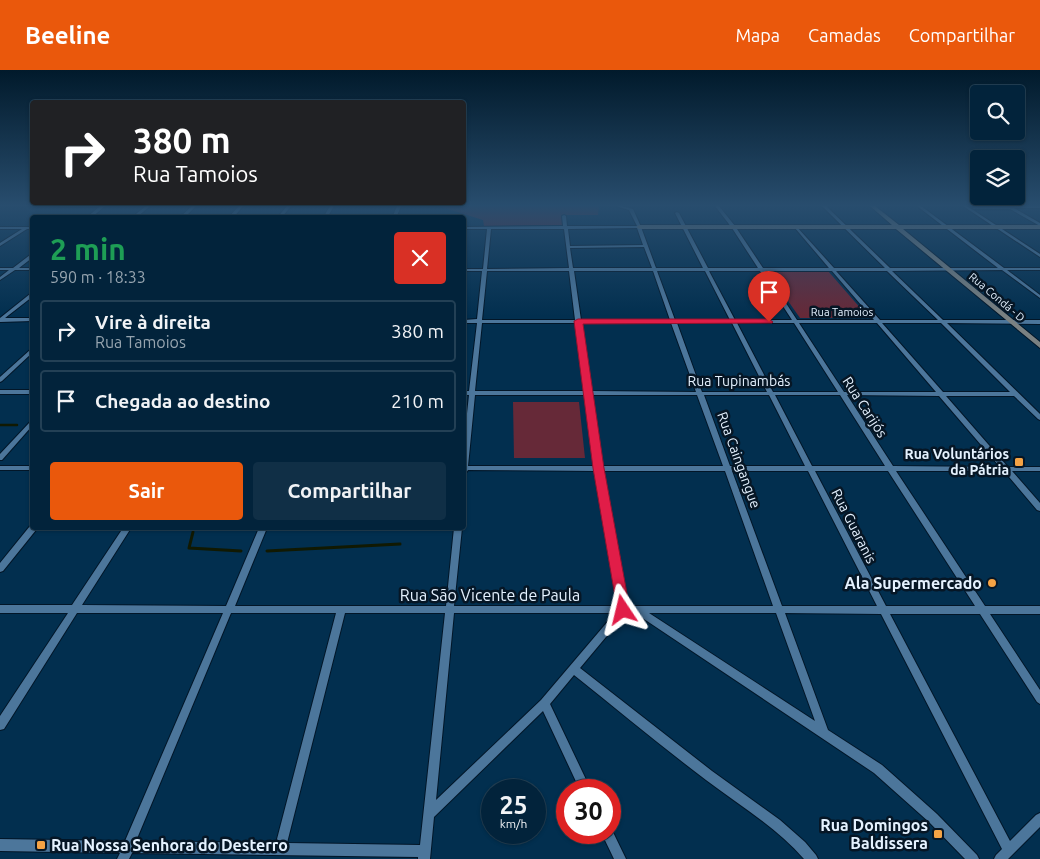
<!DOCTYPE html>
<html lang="pt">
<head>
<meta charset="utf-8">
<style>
  body { margin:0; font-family:Ubuntu,sans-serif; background:#102f46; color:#f1f3f6; height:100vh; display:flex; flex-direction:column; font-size:19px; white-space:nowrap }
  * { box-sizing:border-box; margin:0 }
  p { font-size:16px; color:#96a4af }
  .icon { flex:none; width:28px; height:28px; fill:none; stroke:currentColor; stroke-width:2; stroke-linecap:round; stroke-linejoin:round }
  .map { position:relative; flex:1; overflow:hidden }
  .side { position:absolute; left:30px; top:145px; width:436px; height:315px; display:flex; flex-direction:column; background:#02233b; border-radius:5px; box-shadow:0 1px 4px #0004,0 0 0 1px #234055 }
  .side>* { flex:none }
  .guide { position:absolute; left:30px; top:30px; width:436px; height:105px; border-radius:5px; box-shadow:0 1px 4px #0004,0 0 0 1px #234055; background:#202124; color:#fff; overflow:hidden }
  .controls { position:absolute; left:970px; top:15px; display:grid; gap:10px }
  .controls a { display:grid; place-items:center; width:55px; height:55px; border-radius:5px; background:#02233b; box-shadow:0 1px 4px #0004,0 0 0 1px #234055; font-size:25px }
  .speed { position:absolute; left:481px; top:709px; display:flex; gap:10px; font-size:25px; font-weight:700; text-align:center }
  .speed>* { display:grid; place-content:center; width:65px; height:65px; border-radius:50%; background:#02233b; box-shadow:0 1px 4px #0004,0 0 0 1px #234055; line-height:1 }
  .speed small { font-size:12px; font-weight:400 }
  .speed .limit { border:8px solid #d22; background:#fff; color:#111 }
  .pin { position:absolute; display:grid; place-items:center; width:42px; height:42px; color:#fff; margin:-51px -21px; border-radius:50% 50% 50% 0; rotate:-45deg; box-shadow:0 0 5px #0007 }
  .pin .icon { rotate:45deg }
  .me { position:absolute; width:55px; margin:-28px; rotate:350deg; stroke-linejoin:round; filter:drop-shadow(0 0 4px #0008) }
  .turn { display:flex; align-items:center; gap:18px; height:105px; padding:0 20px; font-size:22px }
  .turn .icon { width:65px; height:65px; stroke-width:2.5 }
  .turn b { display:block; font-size:35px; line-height:42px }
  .round { display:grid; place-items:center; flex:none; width:52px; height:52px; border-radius:5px; background:#102f46 }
  .headline { display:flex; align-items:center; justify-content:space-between; height:85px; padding:0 20px }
  h1 { font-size:30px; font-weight:600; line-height:38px; color:#1e9e55 }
  .cta { display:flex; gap:10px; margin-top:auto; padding:10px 20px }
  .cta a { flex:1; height:58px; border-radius:5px; background:#ea580c; color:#fff; font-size:20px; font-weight:600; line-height:58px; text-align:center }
  .cta a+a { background:#102f46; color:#f1f3f6 }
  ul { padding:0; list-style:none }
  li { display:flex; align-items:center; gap:15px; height:62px; margin:0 10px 8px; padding:0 10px; border:2px solid #234055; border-radius:5px }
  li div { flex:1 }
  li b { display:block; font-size:19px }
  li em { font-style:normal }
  header { display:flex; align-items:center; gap:30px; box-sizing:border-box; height:70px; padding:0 25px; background:#ea580c; color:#fff }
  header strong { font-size:24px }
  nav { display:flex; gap:28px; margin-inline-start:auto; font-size:18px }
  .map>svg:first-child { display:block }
</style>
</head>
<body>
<header>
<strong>Beeline</strong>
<nav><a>Mapa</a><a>Camadas</a><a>Compartilhar</a></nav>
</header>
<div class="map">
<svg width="1040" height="789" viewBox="0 0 1040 789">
  <rect width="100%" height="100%" fill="#022f4f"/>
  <g fill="#662938">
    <polygon points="438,136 599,136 599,137 598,145 562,145 562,155 484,156 483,150"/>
    <polygon points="767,201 828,201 869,248 800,248"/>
    <polygon points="513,332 579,332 585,388 514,388"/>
  </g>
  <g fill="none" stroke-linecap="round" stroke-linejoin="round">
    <polyline stroke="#111902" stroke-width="2.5" points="0,355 17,355"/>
    <g stroke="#111902" stroke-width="3">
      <polyline points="193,462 189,478 241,481"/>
      <polyline points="267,481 400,474"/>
    </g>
    <g stroke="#021628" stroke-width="2">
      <g id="street">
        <polygon points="59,136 105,136 91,148 86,148 99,137 61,137"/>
        <polygon points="146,136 150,136 136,148 131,148"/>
        <polygon points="192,136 196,136 184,148 179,148"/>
        <polygon points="239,136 243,136 233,148 228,148"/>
        <polygon points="287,136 291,136 281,148 277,148"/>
        <polygon points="330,136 334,136 327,148 323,148"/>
        <polygon points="397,136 401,136 396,148 392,148"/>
        <path d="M616,136H622L633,139L641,157L656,198H703L675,143L677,142L679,143L708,198H758L732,158L715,136H719L735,156L763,198H829L795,158L794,157L796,156L834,198H885L822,136H826L890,198H998L917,136H921L1004,198H1040V200H1007L1040,225V228L1002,200L892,201L943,250H1040V254L947,253L1040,344V350L1038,349L1014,326H946L1008,397H1040V401H1012L1040,433V441L1037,440L1004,401H896L985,536H1040V544H990L1040,620V634L1037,632L980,544H890L1010,771L1036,745L1040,743V757L1008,789H994L996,785L1002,779L881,544L785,543L828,660L882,695L937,744L977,785L979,789H965L929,752L874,703L635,543H626L580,598L712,701L780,750L805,772L816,785L818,789H804C776,757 739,735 706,710C661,676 618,640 574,605L550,634L591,720H580L543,641L434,747L430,789H418V787L132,783L129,789H117L120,783L0,781V769L125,771L223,543H77L4,659L0,660V646L68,543H0V535H72L123,458H131L82,535L226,536L259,458H267L235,536H446L454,458H462L454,536H618L595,401L468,400L466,403H464V371L469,325H464V321H469L477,253H464V250L477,249L482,201H464V199H483L487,159H464V157L563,156L562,146L564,145L566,146L567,156H637L629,140ZM637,158L643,175L570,176L568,159ZM491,159H564L569,198L487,199ZM644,177L652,198H573L570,178ZM487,201H569L575,250H482ZM574,201H653L670,250H581ZM657,201H705L730,250H675ZM709,201H760L792,250H735ZM765,201H832L874,250H797ZM836,201H887L938,250H880ZM482,253H576L585,321H475ZM581,253H671L696,322L591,321ZM677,253H732L767,322H702ZM737,253H794L838,322H773ZM799,253H877L936,322H844ZM882,253H941L1010,322H943ZM475,325H585L594,396H468ZM591,325H697L723,396H601ZM704,325H769L805,396H730ZM775,325H840L885,396H812ZM847,325L939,326L1000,397L893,396ZM602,401H725L773,536H627ZM732,401H808L877,536H782ZM815,401H888L975,536H886ZM231,543H336L276,773L136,771ZM345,543H445L420,775L287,773ZM454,543H615L541,630L436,730ZM649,543H776L815,651Z"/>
        <polygon points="963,136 967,136 1040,184 1040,187"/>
        <polygon points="1040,136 1040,138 1014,138 1040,153 1040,156 1010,139 974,139 972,138 974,137"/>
        <polygon points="0,157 32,157 32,159 27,159 0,176 0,173 22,159 0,159"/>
        <polygon points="30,185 32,185 32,188 19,198 32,198 32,200 15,200 0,210 0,207 9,200 0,200 0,198 13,198"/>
        <polygon points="30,224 32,224 32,227 5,248 32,248 32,251 0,252 0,248"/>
        <polygon points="32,279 32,283 2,311 0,312 0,307 30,280"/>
        <rect x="0" y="320" width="32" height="4"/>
        <polygon points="32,351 32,356 2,390 0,390 0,384 30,352"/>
        <rect x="0" y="396" width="32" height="4"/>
        <polygon points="32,455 32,458 37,458 36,460 3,501 0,502 0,493 30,456"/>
        <polygon points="610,758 611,758 626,789 614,789 601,762 610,762"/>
      </g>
    </g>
    <g stroke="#021628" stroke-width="2">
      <polygon id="secondary" points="870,136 875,136 899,155 1040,155 1040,159 903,159 1040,272 1040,278 896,159 639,159 636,157 639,155 892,155"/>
    </g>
    <use href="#street" fill="#4c769b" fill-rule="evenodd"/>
    <use href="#secondary" fill="#7a8182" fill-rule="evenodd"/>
  </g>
  <linearGradient id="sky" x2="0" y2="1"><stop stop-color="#011a2b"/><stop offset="0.55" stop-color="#284d6e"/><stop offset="1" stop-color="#284d6e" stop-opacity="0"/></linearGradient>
  <rect width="1040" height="246" fill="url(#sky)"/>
  <polygon fill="#e11d48" stroke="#92132f" points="769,249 773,252 772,253 583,254 604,398 630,540 628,544 623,546 618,544 593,398 574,251 578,249"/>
  <g fill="#f5a345" stroke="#061625" stroke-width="2">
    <rect x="1014" y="387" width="10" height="10" rx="2.5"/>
    <circle cx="992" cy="513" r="5"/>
    <rect x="933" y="759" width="10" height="10" rx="2.5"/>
    <rect x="36" y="770" width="10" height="10" rx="2.5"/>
  </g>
  <g text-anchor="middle" stroke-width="5" stroke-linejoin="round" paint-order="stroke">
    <g font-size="11" fill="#e5f2ff" stroke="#061625">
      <text transform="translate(997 227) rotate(40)" y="4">Rua Condá - D</text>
      <text x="842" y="246">Rua Tamoios</text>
    </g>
    <g font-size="14" fill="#e5f2ff" stroke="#061625">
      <text x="739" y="316">Rua Tupinambás</text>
      <text transform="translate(865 337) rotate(57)" y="5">Rua Carijós</text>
      <text transform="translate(739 390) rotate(70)" y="5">Rua Caingangue</text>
      <text transform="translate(854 456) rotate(63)" y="5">Rua Guaranis</text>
    </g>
    <g font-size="14" font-weight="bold" fill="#e5f2ff" stroke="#061625" text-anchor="end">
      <text x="1009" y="389">Rua Voluntários<tspan x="1009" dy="16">da Pátria</tspan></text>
    </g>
    <g font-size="16" font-weight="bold" fill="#e5f2ff" stroke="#061625" text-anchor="end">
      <text x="982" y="519">Ala Supermercado</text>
      <text x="928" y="761">Rua Domingos<tspan x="928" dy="18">Baldissera</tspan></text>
      <text x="51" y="781" text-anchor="start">Rua Nossa Senhora do Desterro</text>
    </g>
    <g font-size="16" fill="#e5f2ff" stroke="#061625">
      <text x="490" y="531">Rua São Vicente de Paula</text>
    </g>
  </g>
</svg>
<div class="controls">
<a><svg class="icon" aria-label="search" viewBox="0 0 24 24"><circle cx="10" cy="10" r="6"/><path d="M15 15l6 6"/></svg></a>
<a><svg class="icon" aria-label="layers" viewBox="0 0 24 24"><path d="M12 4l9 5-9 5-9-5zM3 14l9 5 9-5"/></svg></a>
</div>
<div class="speed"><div>25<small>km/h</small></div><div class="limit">30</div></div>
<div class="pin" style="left:769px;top:252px;background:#d93025"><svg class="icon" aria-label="arrive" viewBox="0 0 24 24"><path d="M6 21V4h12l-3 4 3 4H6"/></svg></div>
<svg class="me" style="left:623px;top:540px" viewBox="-20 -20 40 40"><path d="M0-17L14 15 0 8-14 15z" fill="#e11d48" stroke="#fff" stroke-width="4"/></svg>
<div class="guide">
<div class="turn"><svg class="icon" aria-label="right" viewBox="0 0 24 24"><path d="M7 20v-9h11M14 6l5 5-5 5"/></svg><div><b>380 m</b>Rua Tamoios</div></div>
</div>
<section class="side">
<div class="headline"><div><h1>2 min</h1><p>590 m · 18:33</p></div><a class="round" style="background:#d93025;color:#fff"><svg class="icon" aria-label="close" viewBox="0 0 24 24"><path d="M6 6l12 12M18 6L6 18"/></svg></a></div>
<ul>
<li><svg class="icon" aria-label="right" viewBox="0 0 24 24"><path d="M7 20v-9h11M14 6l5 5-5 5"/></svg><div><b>Vire à direita</b><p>Rua Tamoios</p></div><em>380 m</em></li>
<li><svg class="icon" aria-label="arrive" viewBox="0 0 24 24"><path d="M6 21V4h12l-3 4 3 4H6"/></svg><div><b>Chegada ao destino</b></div><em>210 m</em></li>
</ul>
<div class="cta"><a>Sair</a><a>Compartilhar</a></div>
</section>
</div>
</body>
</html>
